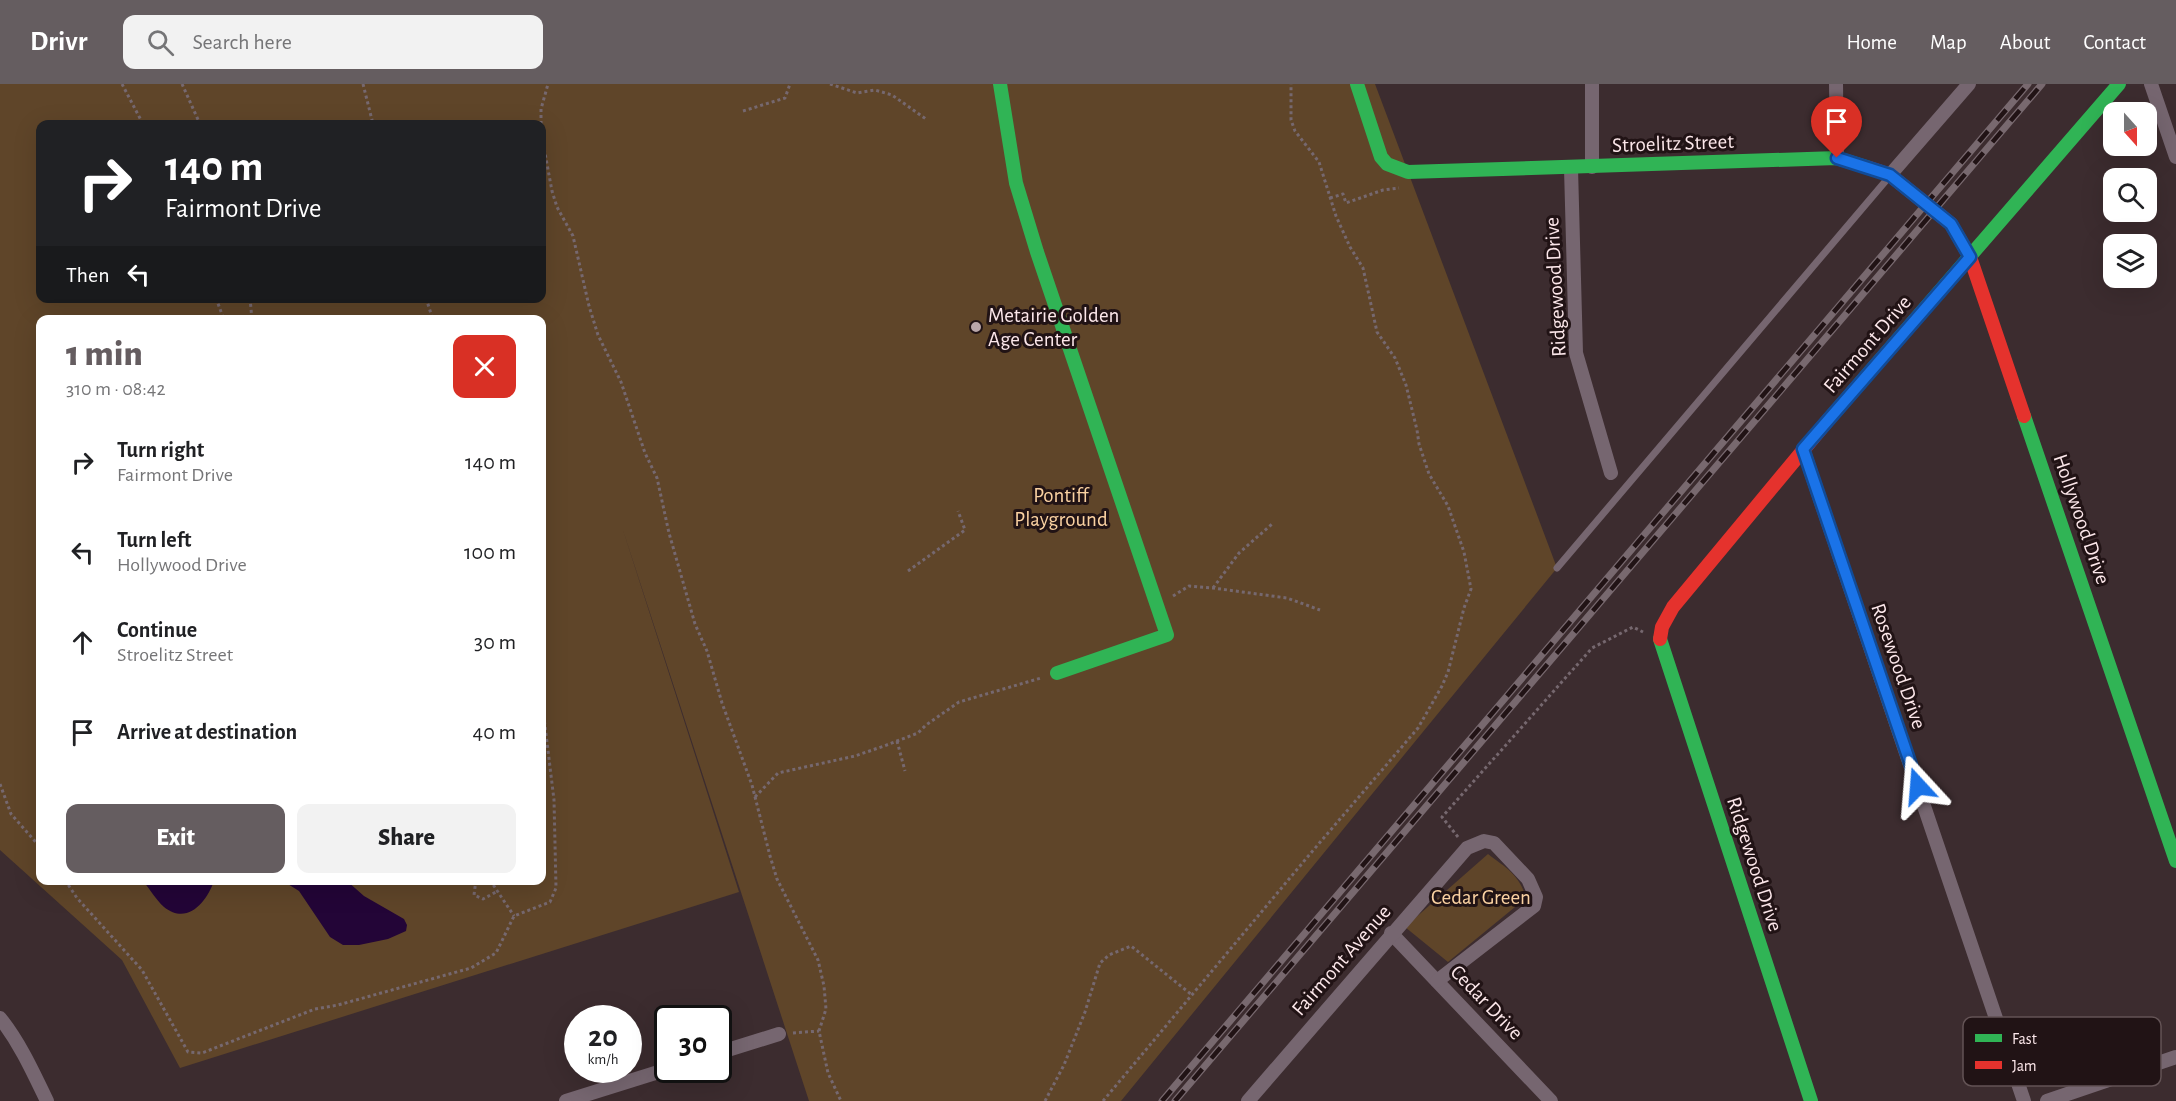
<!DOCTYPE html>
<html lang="en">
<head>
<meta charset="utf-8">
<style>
  body { margin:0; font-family:"Alegreya Sans",sans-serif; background:#f2f2f2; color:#202124; height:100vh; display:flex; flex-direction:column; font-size:22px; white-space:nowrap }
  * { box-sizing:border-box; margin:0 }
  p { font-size:20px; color:#757577 }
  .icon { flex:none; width:33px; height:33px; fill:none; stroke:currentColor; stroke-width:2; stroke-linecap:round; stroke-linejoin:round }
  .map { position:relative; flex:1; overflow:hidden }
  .sheet { position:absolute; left:36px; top:231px; width:510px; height:570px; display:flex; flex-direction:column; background:#fff; border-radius:12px; box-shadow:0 6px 24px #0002 }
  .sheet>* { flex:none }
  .banner { position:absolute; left:36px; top:36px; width:510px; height:183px; border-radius:12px; box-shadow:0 6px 24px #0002; background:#202124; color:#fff; overflow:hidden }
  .needle { width:39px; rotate:159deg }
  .buttons { position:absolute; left:2103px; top:18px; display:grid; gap:12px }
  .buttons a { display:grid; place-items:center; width:54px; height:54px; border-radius:12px; background:#fff; box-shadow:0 6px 24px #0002; font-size:30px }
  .speed { position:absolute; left:564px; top:921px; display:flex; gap:12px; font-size:30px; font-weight:700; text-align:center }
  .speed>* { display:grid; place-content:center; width:78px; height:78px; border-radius:50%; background:#fff; box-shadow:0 6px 24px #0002; line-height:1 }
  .speed small { font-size:15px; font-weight:400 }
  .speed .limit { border:3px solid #111; border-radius:9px; background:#fff; color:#111 }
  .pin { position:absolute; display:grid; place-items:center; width:51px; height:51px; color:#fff; margin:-62px -26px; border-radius:50% 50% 50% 0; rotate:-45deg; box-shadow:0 0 6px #0007 }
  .pin .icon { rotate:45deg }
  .me { position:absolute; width:66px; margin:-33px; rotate:341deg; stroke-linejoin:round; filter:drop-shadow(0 0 4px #0008) }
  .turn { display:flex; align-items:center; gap:21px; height:126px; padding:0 30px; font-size:27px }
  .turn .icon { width:78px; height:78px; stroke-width:2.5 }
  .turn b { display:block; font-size:42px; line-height:51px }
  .then { display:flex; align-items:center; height:57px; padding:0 30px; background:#0003; gap:12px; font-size:22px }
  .round { display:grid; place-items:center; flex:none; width:63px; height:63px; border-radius:12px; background:#f2f2f2 }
  .headline { display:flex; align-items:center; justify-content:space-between; height:102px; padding:0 30px }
  h1 { font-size:36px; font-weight:800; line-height:45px; color:#655d60 }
  .button { display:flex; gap:12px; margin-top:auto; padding:12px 30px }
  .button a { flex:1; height:69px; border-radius:12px; background:#655d60; color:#fff; font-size:24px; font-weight:800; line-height:69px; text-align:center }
  .button a+a { background:#f2f2f2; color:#202124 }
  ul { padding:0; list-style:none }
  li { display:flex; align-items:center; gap:18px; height:90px; padding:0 30px }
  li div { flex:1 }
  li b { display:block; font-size:22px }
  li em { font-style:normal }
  header { display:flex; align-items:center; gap:36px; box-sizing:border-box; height:84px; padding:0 30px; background:#655d60; color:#fff }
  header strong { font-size:28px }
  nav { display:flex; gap:33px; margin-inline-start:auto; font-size:21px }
  .search { width:420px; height:54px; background:#f2f2f2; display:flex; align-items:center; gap:15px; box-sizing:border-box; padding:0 21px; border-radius:12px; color:#757577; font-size:22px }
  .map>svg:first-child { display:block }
</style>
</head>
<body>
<header>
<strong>Drivr</strong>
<div class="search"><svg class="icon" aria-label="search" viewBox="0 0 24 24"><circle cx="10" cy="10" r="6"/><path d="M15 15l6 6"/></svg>Search here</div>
<nav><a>Home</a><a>Map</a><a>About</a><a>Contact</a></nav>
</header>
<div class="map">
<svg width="2176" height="1017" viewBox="0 0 2176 1017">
  <rect width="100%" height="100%" fill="#3c2c2f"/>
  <g fill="#5f4529" fill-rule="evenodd">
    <path d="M0,0H1375L1557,484L1121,1017H809L622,443L739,808L180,984L122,876L0,766ZM40,40H542V214H40ZM40,236H542V796H40Z"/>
    <path d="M1488,770C1505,783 1520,791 1526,814L1448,878L1405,843Z"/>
  </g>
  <g fill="#230537">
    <path d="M143,797L214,796V797C207,817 188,842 164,823C156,816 150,805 143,797Z"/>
    <polygon points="283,797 347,797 364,812 404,835 407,841 406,847 388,855 359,861 343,861 330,853 299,807"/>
  </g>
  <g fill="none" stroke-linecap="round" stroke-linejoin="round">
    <g stroke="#76686f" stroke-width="3" stroke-dasharray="3 3" stroke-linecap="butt">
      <polyline points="122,0 143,40"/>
      <polyline points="182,0 200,40"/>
      <polyline points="363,0 373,40"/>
      <polyline points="830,0 857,9 875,6 892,11 926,35"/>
      <polyline points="743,27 785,14 790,0"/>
      <polyline points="541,40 541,25 548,0"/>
      <polyline points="542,53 552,107 557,123 573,152 589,222 598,251 621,298 645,369 657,394 669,449 695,540 707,567 722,619 752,701 770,772 777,795 818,876 824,902 826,925 819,947 828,989 841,1017"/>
      <polyline points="1330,114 1343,110 1346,119 1383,106 1399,104"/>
      <polyline points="216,214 224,236"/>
      <polyline points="250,214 252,236"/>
      <polyline points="426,214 433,236"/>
      <polyline points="908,487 965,446 958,427"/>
      <polyline points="1213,504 1239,469 1272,440"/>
      <polyline points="1173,512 1189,502 1213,504 1287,514 1320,526"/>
      <polyline points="897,657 905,687"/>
      <polyline points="0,700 11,730 40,763"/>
      <polyline points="755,713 778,689 855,672 884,662 918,649 926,641 959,618 1041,594"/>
      <polyline points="1458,753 1442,733 1592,564 1633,543 1643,548"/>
      <polyline points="65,796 77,814 142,886 188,968 202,969 315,925 338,921 471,884 496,869 514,832 550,818 556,804 554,716 542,617"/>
      <polyline points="476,796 474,811 483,815 496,808"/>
      <polyline points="490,796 514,832"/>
      <polyline points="793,949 819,947"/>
      <polyline points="1045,1017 1064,981 1085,928 1100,879 1109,871 1131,862 1192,911"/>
      <polyline points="1103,1017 1310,770 1418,644 1442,602 1448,588 1464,524 1471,505 1464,468 1448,422 1429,390 1419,360 1417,346 1406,301 1395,274 1377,248 1363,184 1350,163 1336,132 1319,78 1295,47 1291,36 1291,0"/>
    </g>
    <polyline stroke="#766670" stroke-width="7" points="1557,484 1889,93"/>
    <g stroke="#766670" stroke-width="14">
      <polyline points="1592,0 1592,83"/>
      <polyline points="1836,0 1837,74"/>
      <polyline points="2151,0 2176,73"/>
      <polyline points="1571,84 1576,269 1611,389"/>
      <polyline points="1890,91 1969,0"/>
      <polyline points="1803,365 2024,1017"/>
      <polyline points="1391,849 1551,1017"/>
      <path d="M0,934C20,959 33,988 47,1017"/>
      <polyline points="718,969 779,950"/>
      <polyline points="566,1017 668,985"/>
      <polyline points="1248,1017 1467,764 1484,757 1494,759 1528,795 1536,813 1534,822 1437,897"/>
      <polyline points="2047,1017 2176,973"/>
    </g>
    <g stroke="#30b455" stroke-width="14">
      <polyline points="1000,0 1016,99 1037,168 1167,551 1057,589"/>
      <polyline points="1357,0 1381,73 1387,80 1408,88 1837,74 1869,84"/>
      <polyline points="2024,332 2176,777"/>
      <polyline points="1829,335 2119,0"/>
      <polyline points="1660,555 1811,1017"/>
    </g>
    <g stroke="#e5322d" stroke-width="14">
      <polyline points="1869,84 1890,91 1951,140 1970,173 2024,332"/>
      <polyline points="1660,555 1662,543 1673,523 1829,335"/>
    </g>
    <g stroke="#78696f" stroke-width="7">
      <g id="rail">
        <polyline points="1162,1017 2028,0"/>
        <polyline points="1175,1017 2042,0"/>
      </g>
    </g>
    <use href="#rail" stroke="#211315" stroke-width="4.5" stroke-dasharray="14" stroke-linecap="butt"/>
  </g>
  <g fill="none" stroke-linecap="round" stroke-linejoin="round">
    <g stroke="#114b97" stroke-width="15">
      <polyline id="route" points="1837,74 1890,91 1951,140 1970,173 1803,365 1918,702"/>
    </g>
    <use href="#route" stroke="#1a73e8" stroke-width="10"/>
  </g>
  <circle fill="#b9a6a9" stroke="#211315" stroke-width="2" cx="976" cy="243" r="6"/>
  <g text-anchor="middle" stroke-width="6" stroke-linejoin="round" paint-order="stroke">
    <g font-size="21" fill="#fce7ea" stroke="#211315">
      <text transform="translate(1673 59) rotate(-2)" y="7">Stroelitz Street</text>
      <text transform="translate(1555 203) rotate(-93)" y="7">Ridgewood Drive</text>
      <text transform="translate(1867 260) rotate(-49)" y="7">Fairmont Drive</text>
      <text transform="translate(2082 435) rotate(71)" y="7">Hollywood Drive</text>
      <text transform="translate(1899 582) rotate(71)" y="7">Rosewood Drive</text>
      <text transform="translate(1755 780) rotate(72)" y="7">Ridgewood Drive</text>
      <text transform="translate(1341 876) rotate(-49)" y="7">Fairmont Avenue</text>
      <text transform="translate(1487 918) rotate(46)" y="7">Cedar Drive</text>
    </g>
    <g font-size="21" fill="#fce7ea" stroke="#211315" text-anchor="start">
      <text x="988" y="238">Metairie Golden<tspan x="988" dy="24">Age Center</tspan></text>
    </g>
    <g font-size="21" fill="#fbd2a2" stroke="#211315">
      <text x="1061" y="418">Pontiff<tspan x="1061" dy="24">Playground</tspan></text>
      <text x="1481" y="820">Cedar Green</text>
    </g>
  </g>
  <rect x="1963" y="933" width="198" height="69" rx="9" fill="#211315" stroke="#635355" stroke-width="1.5"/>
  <rect x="1975" y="950" width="27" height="8" fill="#30b455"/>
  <rect x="1975" y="977" width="27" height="8" fill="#e5322d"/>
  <g font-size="16" fill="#fce7ea">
    <text x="2012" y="960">Fast</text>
    <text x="2012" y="987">Jam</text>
  </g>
</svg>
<div class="buttons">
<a><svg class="needle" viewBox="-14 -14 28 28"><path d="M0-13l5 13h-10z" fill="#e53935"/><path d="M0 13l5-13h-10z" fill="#757577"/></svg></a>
<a><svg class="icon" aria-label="search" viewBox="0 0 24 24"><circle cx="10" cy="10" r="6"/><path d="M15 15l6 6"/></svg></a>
<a><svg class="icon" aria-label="layers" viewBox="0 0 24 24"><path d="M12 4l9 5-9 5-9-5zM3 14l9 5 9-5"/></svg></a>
</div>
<div class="speed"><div>20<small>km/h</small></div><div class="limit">30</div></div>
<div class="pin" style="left:1837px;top:74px;background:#d93025"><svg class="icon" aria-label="arrive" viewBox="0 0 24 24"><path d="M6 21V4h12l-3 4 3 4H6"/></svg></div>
<svg class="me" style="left:1918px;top:702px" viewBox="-20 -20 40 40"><path d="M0-17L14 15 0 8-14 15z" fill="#1a73e8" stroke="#fff" stroke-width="4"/></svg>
<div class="banner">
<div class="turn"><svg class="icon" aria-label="right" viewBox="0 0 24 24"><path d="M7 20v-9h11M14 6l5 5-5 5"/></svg><div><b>140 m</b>Fairmont Drive</div></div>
<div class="then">Then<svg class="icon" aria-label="left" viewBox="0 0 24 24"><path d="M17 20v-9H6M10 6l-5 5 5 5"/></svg></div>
</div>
<section class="sheet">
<div class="headline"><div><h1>1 min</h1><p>310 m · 08:42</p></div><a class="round" style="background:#d93025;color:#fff"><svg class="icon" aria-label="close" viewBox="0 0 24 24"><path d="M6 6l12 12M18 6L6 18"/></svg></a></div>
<ul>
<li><svg class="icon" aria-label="right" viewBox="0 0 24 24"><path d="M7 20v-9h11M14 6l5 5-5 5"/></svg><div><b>Turn right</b><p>Fairmont Drive</p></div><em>140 m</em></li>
<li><svg class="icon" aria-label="left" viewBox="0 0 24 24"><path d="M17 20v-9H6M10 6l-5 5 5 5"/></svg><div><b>Turn left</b><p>Hollywood Drive</p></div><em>100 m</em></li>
<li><svg class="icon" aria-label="ahead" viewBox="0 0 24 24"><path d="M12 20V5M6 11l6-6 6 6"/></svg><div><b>Continue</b><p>Stroelitz Street</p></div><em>30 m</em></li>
<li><svg class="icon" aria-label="arrive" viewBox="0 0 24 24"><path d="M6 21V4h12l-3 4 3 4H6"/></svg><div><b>Arrive at destination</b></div><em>40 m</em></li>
</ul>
<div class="button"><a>Exit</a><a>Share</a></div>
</section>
</div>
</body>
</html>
